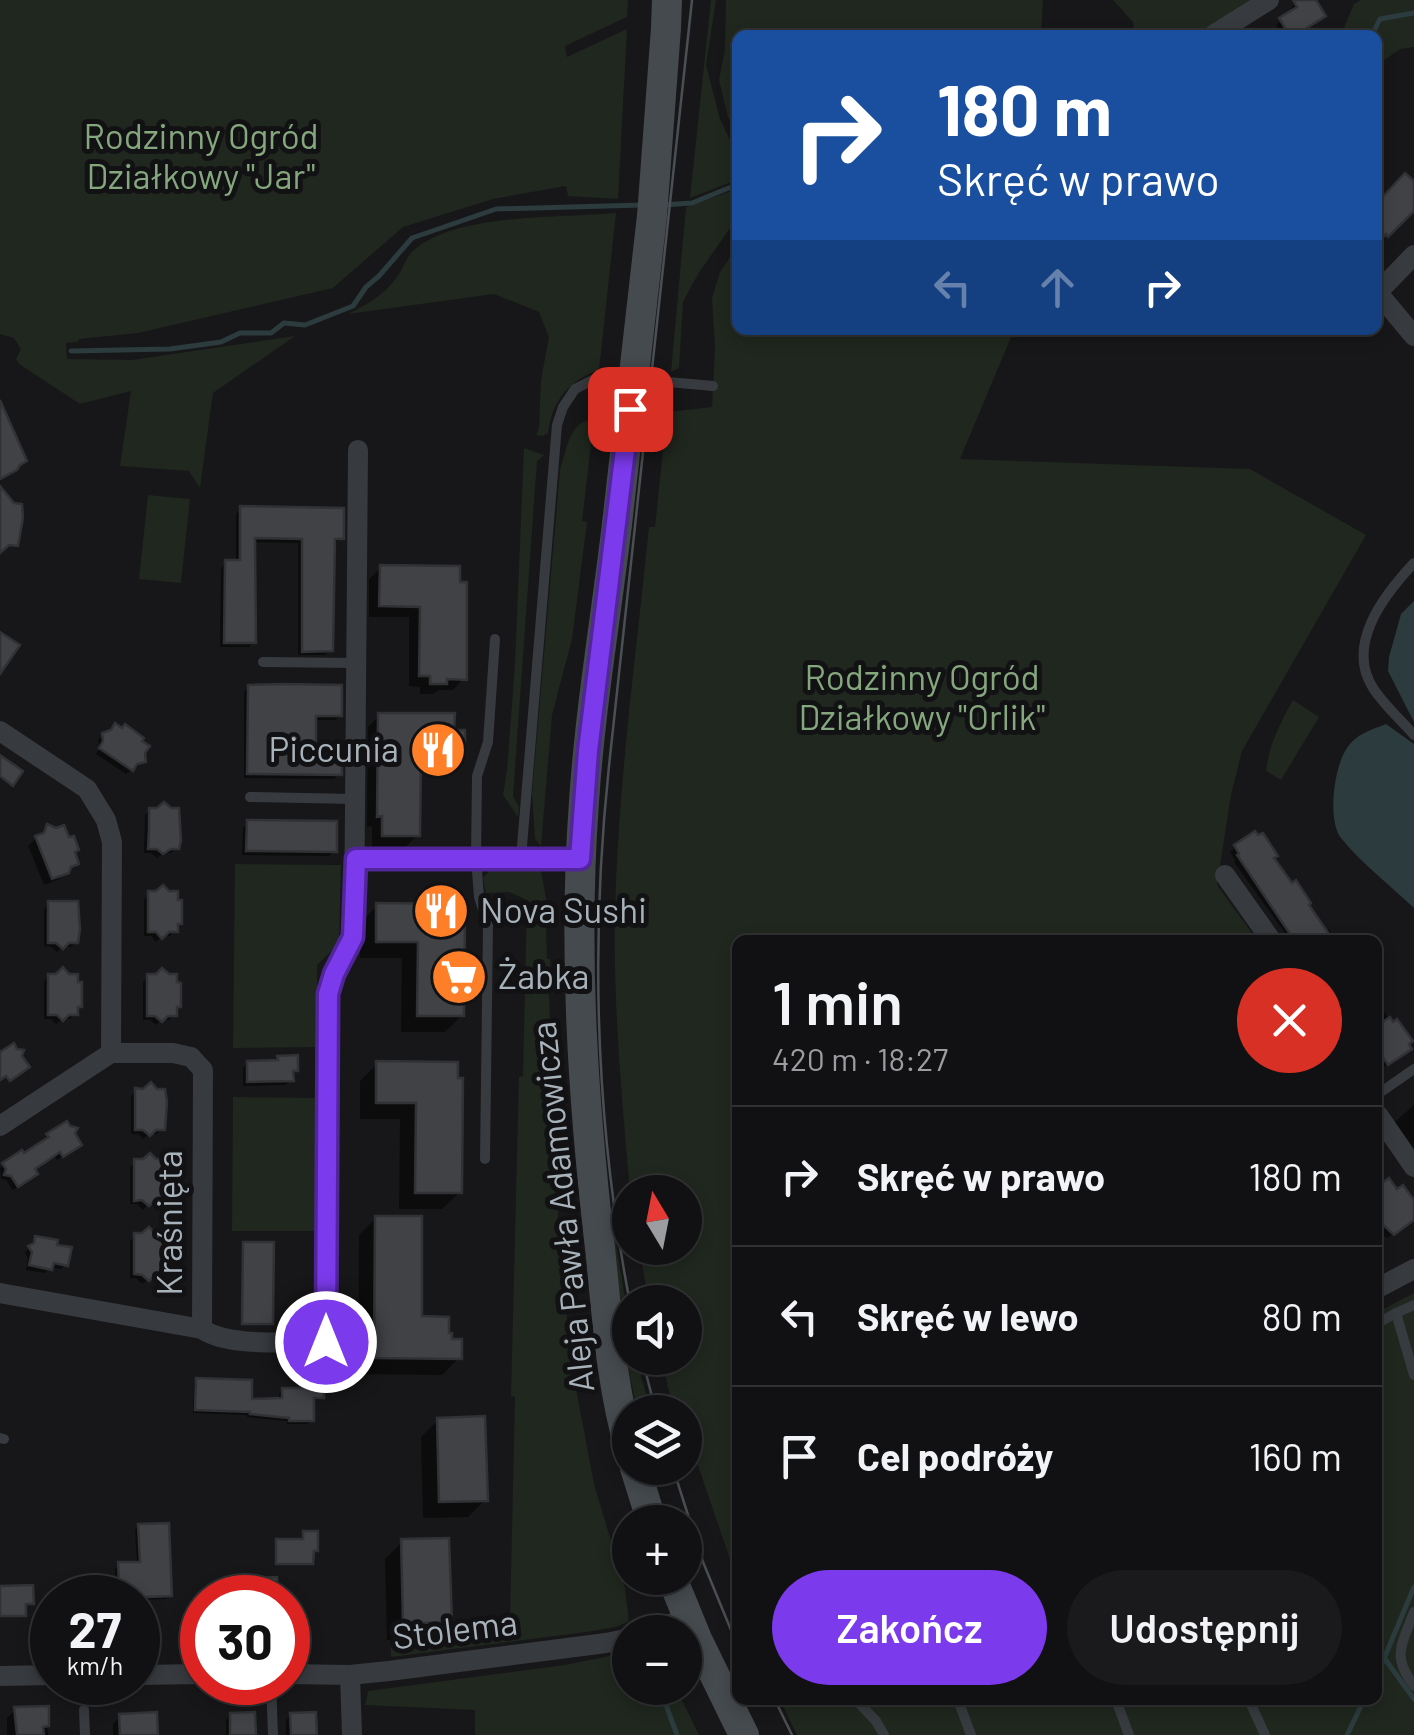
<!DOCTYPE html>
<html lang="pl">
<head>
<meta charset="utf-8">
<style>
  body { margin:0; font-family:Barlow,sans-serif; background:#1a1a1c; color:#f1f3f6; height:100vh; display:flex; flex-direction:column; font-size:38px; white-space:nowrap }
  * { box-sizing:border-box; margin:0 }
  p { font-size:32px; color:#9c9da0 }
  .icon { flex:none; width:55px; height:55px; fill:none; stroke:currentColor; stroke-width:2; stroke-linecap:round; stroke-linejoin:round }
  .map { position:relative; flex:1; overflow:hidden }
  .details { position:absolute; left:732px; top:935px; width:650px; height:770px; display:flex; flex-direction:column; background:#111113; border-radius:15px; box-shadow:0 5px 15px #0003,0 0 0 2px #303133 }
  .details>* { flex:none }
  .banner { position:absolute; left:732px; top:30px; width:650px; height:305px; border-radius:15px; box-shadow:0 5px 15px #0003,0 0 0 2px #303133; background:#1a4fa0; color:#fff; overflow:hidden }
  .needle { width:65px; rotate:350deg }
  .fabs { position:absolute; left:612px; top:1175px; display:grid; gap:20px }
  .fabs a { display:grid; place-items:center; width:90px; height:90px; border-radius:50%; background:#111113; box-shadow:0 5px 15px #0003,0 0 0 2px #303133; font-size:50px }
  .speed { position:absolute; left:30px; top:1575px; display:flex; gap:20px; font-size:50px; font-weight:700; text-align:center }
  .speed>* { display:grid; place-content:center; width:130px; height:130px; border-radius:50%; background:#111113; box-shadow:0 5px 15px #0003,0 0 0 2px #303133; line-height:1 }
  .speed small { font-size:25px; font-weight:400 }
  .speed .limit { border:15px solid #d22; background:#fff; color:#111 }
  .pin { position:absolute; display:grid; place-items:center; width:85px; height:85px; color:#fff; margin:-42px; border-radius:20px; box-shadow:0 5px 15px #0006 }
  .me { position:absolute; width:110px; margin:-55px; rotate:0deg; stroke-linejoin:round; filter:drop-shadow(0 0 8px #0008) }
  .turn { display:flex; align-items:center; gap:35px; height:210px; padding:0 40px; font-size:45px }
  .turn .icon { width:130px; height:130px; stroke-width:2.5 }
  .turn b { display:block; font-size:70px; line-height:85px }
  .lanes { display:flex; align-items:center; height:95px; padding:0 40px; background:#0003; justify-content:center; gap:50px; direction:ltr }
  .lanes .off { opacity:.35 }
  .round { display:grid; place-items:center; flex:none; width:105px; height:105px; border-radius:52px; background:#1a1a1c }
  .overview { display:flex; align-items:center; justify-content:space-between; height:170px; padding:0 40px }
  h1 { font-size:60px; font-weight:600; line-height:75px }
  .cta { display:flex; gap:20px; margin-top:auto; padding:20px 40px }
  .cta a { flex:1; height:115px; border-radius:60px; background:#7c3aed; color:#fff; font-size:40px; font-weight:600; line-height:115px; text-align:center }
  .cta a+a { background:#1a1a1c; color:#f1f3f6 }
  ul { padding:0; list-style:none }
  li { display:flex; align-items:center; gap:30px; height:140px; padding:0 40px; border-top:2px solid #303133 }
  li div { flex:1 }
  li b { display:block; font-size:38px }
  li em { font-style:normal }
  .map>svg:first-child { display:block }
</style>
</head>
<body>
<div class="map">
<svg width="1414" height="1735" viewBox="0 0 1414 1735">
  <rect width="100%" height="100%" fill="#171719"/>
  <g fill="#1f271e">
    <polygon points="0,0 628,0 627,17 565,46 567,57 627,29 618,199 568,196 566,186 493,199 403,227 333,288 138,333 79,339 78,342 66,343 67,359 132,360 295,336 213,393 200,488 189,471 120,466 131,391 80,404 19,364 16,359 21,349 14,338 0,334"/>
    <polygon points="711,0 716,0 706,65 720,119 737,155 737,189 734,181 690,198"/>
    <polygon points="726,0 1043,0 1041,35 738,35 737,135 728,117 719,80 725,49"/>
    <polygon points="1113,0 1253,0 1196,35 1135,35 1133,22"/>
    <polygon points="1361,0 1414,0 1414,47 1400,49 1380,63 1378,83 1378,35 1341,35 1354,4"/>
    <polygon points="737,189 737,218 698,274 683,302 679,368 671,372 686,207"/>
    <path d="M616,213L599,370C569,380 552,401 548,433L543,436L536,435L539,429L541,380L549,337L539,312L494,294L348,314C368,304 384,295 397,277C403,269 406,257 413,251C454,213 562,218 616,213Z"/>
    <path d="M737,247L738,330H1014L960,459L1250,469L1366,535L1242,751L1231,795L1217,885L1257,940H738V1556L730,1559L694,1454L686,1457L685,1412H674L661,1358H685V1302H649L639,1248H685V1192H630C622,1099 613,1006 615,912C618,784 636,655 649,527H655L667,412L712,407L715,350L712,298L720,272Z"/>
    <path d="M594,419L582,521L587,522L572,639L552,715L541,846L535,839L532,793L560,470C567,449 569,421 594,419Z"/>
    <polygon points="524,448 544,455 537,461 513,796 519,807 518,817 503,795 507,771 515,664"/>
    <polygon points="148,495 190,499 181,583 139,579"/>
    <path d="M1293,700L1319,717L1281,780L1266,771C1269,745 1280,723 1293,700Z"/>
    <polygon points="235,864 341,865 339,944 317,965 317,1047 233,1048"/>
    <polygon points="493,867 541,870 549,916 546,926 547,959 550,959 550,976 548,977 553,1084 551,1091 561,1181 557,1226 572,1367 594,1484 625,1588 629,1621 616,1627 587,1632 391,1657 391,1645 510,1620 515,1397 511,1396 519,1077 523,1076 527,900 509,892 486,893 483,878"/>
    <polygon points="233,1097 316,1098 316,1231 232,1231"/>
    <path d="M607,1187L630,1330V1358H636L651,1412H638C620,1338 613,1263 607,1187Z"/>
    <polygon points="1414,1293 1414,1735 797,1735 780,1700 1378,1700 1378,1312"/>
    <polygon points="630,1652 630,1688 676,1688 699,1735 475,1735 475,1710 365,1705 368,1691 565,1665"/>
  </g>
  <g fill="#2b3b3e">
    <polygon points="1414,601 1414,722 1388,671 1389,657 1401,614"/>
    <path d="M1386,724L1414,744V908C1391,886 1360,862 1341,838C1327,820 1334,766 1347,748C1356,734 1371,730 1386,724Z"/>
  </g>
  <g fill="#0007">
    <polygon points="1300,0 1313,0 1294,35 1282,35 1276,25 1293,12 1291,8"/>
    <polygon points="241,509 341,538 336,543 332,543 330,650 325,655 298,655 298,543 253,542 254,642 249,647 220,647 221,568 226,563 236,563 236,514"/>
    <polygon points="381,568 458,568 464,678 453,690 438,690 433,694 420,694 420,687 409,686 409,617 369,617 369,579"/>
    <polygon points="249,687 340,715 335,720 314,720 314,746 339,774 334,779 244,778 244,692"/>
    <polygon points="380,715 452,732 462,754 451,765 418,765 417,835 406,847 372,847 372,826 367,827 368,727"/>
    <polygon points="103,735 143,761 126,774 96,754 100,748 98,740"/>
    <polygon points="150,810 176,848 171,853 164,853 157,858 151,853 144,853 145,815"/>
    <polygon points="248,823 334,851 329,856 242,855 243,828"/>
    <polygon points="48,827 56,831 72,853 76,864 58,880 44,885 28,846"/>
    <polygon points="1255,834 1324,932 1328,929 1336,940 1290,940 1234,862 1235,860 1230,852"/>
    <polygon points="149,894 180,923 170,936 162,936 156,942 151,936 144,936 144,899"/>
    <polygon points="49,904 76,942 71,947 62,947 57,952 51,947 44,946 44,909"/>
    <polygon points="377,906 453,919 462,1015 445,1032 401,1032 402,958 360,958 360,923"/>
    <polygon points="49,976 80,1006 70,1019 62,1019 56,1024 51,1019 44,1019 44,981"/>
    <polygon points="148,977 157,977 179,1006 169,1020 161,1020 156,1025 150,1020 143,1020 143,982"/>
    <polygon points="1378,1001 1392,1025 1404,1053 1382,1068 1378,1062"/>
    <polygon points="278,1058 296,1070 286,1085 243,1086 243,1068 248,1063 275,1062"/>
    <polygon points="377,1064 455,1064 460,1192 442,1209 399,1209 400,1119 360,1119 360,1081"/>
    <polygon points="136,1091 162,1129 157,1134 149,1134 143,1139 138,1134 131,1134 131,1096"/>
    <polygon points="1414,1105 1414,1155 1387,1129"/>
    <polygon points="48,1135 74,1149 57,1160 54,1155 32,1170 30,1179 13,1190 6,1180 1,1179 0,1168 44,1143 43,1140"/>
    <polygon points="135,1162 162,1200 157,1204 149,1204 143,1210 137,1204 130,1204 130,1167"/>
    <polygon points="1388,1182 1414,1217 1387,1238 1378,1230 1380,1216 1378,1216 1378,1190"/>
    <polygon points="376,1218 419,1319 459,1358 442,1375 358,1374 359,1235"/>
    <polygon points="135,1236 166,1265 156,1279 148,1279 142,1284 136,1278 130,1278 130,1241"/>
    <polygon points="36,1239 66,1264 61,1269 51,1267 45,1273 26,1270 28,1258 25,1253"/>
    <polygon points="244,1244 271,1323 269,1325 242,1324"/>
    <polygon points="197,1380 249,1402 279,1401 279,1394 283,1390 297,1391 297,1384 301,1381 322,1397 318,1400 312,1400 311,1420 308,1424 287,1424 287,1421 247,1417 247,1415 193,1413 194,1384"/>
    <polygon points="438,1420 485,1500 468,1517 423,1518 421,1437"/>
    <polygon points="139,1526 170,1595 166,1599 138,1600 138,1598 121,1598 120,1588 116,1587 115,1569 119,1565 137,1564 135,1530"/>
    <polygon points="304,1534 315,1550 311,1563 275,1565 275,1544 302,1542"/>
    <polygon points="402,1542 449,1621 432,1638 387,1640 385,1559"/>
    <polygon points="46,1709 48,1735 7,1735 7,1718 15,1710"/>
    <polygon points="231,1715 253,1735 226,1735 226,1720"/>
    <polygon points="291,1715 315,1735 286,1735 286,1720"/>
    <polygon points="121,1716 156,1735 113,1735 113,1724"/>
  </g>
  <g fill="none" stroke-linecap="round" stroke-linejoin="round">
    <g stroke="#2b3b3e" stroke-width="5">
      <polyline points="1372,35 1380,19 1414,13"/>
      <polyline points="663,205 692,203 736,185"/>
      <polyline points="71,351 170,349 221,342 240,333 271,333 284,323 305,325 353,306 366,287 379,276 412,238 496,209 642,205"/>
      <polyline points="1385,1659 1414,1699"/>
      <polyline points="1378,1673 1414,1587"/>
      <polyline points="662,1694 677,1735"/>
      <polyline points="1347,1735 1364,1700"/>
    </g>
  </g>
  <g fill="#404246" stroke="#303235" stroke-width="2.5">
    <polygon points="1293,0 1316,0 1326,16 1295,35 1289,35 1279,18 1297,7"/>
    <polygon points="1405,173 1414,181 1414,211 1388,237 1386,234 1378,243 1378,202"/>
    <polygon points="0,400 27,461 20,465 17,470 0,479"/>
    <polygon points="0,486 14,503 22,504 23,518 18,546 9,545 0,553"/>
    <polygon points="240,506 344,508 344,539 335,539 333,651 302,652 302,539 255,538 256,643 224,643 225,560 240,560"/>
    <polygon points="380,565 460,566 460,582 467,582 467,680 447,679 447,684 430,684 430,676 419,676 420,607 379,606"/>
    <polygon points="0,632 20,645 0,674"/>
    <polygon points="286,684 342,685 342,716 316,716 316,744 342,744 342,775 247,774 248,685"/>
    <polygon points="378,713 455,713 454,730 465,730 465,755 421,755 420,836 382,836 382,816 377,817"/>
    <polygon points="115,723 122,728 125,724 144,738 142,741 150,746 145,753 146,762 137,764 133,771 99,748 103,741 102,733 111,730"/>
    <polygon points="0,755 23,771 13,786 0,776"/>
    <polygon points="164,802 171,808 179,808 181,841 179,849 171,849 163,854 157,849 148,849 149,828 149,808 157,808"/>
    <polygon points="247,820 337,821 337,852 246,851"/>
    <polygon points="47,824 56,828 64,825 69,837 74,836 79,850 75,852 79,864 71,867 69,873 52,879 35,836 44,833"/>
    <polygon points="1255,831 1258,835 1263,833 1278,856 1274,858 1292,883 1296,880 1311,903 1309,905 1333,940 1294,940 1237,855 1239,854 1234,845"/>
    <polygon points="163,885 169,891 178,891 178,900 182,900 182,924 178,924 178,932 169,932 162,939 156,932 148,932 148,891 156,891"/>
    <polygon points="48,901 78,901 80,929 78,943 69,943 63,949 56,943 48,943"/>
    <polygon points="376,903 455,904 455,916 465,916 464,1016 417,1016 418,942 376,942"/>
    <polygon points="63,967 69,974 78,974 78,982 82,982 82,1007 78,1007 78,1015 69,1015 63,1021 57,1015 48,1015 48,974 56,974"/>
    <polygon points="162,968 169,974 177,974 177,982 181,983 181,1007 177,1007 177,1016 168,1016 162,1022 155,1016 147,1016 147,974 156,974"/>
    <polygon points="1390,1017 1393,1022 1397,1019 1413,1041 1409,1044 1412,1049 1388,1065 1378,1050 1378,1025"/>
    <polygon points="14,1043 17,1049 24,1050 22,1056 30,1067 10,1081 6,1076 0,1080 0,1052"/>
    <polygon points="298,1055 298,1071 293,1071 294,1081 247,1082 247,1061 278,1060 277,1056"/>
    <polygon points="376,1061 458,1062 458,1078 463,1078 462,1193 415,1193 416,1103 376,1103"/>
    <polygon points="151,1082 157,1089 165,1089 167,1102 165,1130 156,1130 150,1136 143,1130 135,1130 135,1088 143,1089"/>
    <polygon points="67,1121 70,1126 78,1128 75,1133 82,1145 63,1157 60,1152 47,1161 35,1169 38,1174 18,1187 11,1176 4,1175 6,1169 2,1163 22,1150 24,1153 36,1145 49,1137 46,1134"/>
    <polygon points="150,1153 156,1159 164,1159 166,1192 164,1201 156,1200 149,1206 142,1200 134,1201 134,1159 143,1159"/>
    <polygon points="1389,1178 1397,1189 1403,1185 1414,1200 1414,1220 1394,1235 1382,1224 1382,1220 1378,1213 1378,1186"/>
    <polygon points="375,1216 422,1216 422,1316 449,1317 449,1333 452,1333 452,1339 462,1339 462,1359 374,1358"/>
    <polygon points="149,1227 155,1233 164,1233 164,1242 168,1242 168,1266 164,1266 164,1275 155,1275 149,1281 142,1275 134,1274 134,1233 142,1233"/>
    <polygon points="35,1236 58,1240 57,1245 72,1247 68,1266 54,1263 52,1270 29,1265 32,1252 28,1246 34,1243"/>
    <polygon points="243,1242 274,1242 273,1324 242,1324"/>
    <polygon points="196,1378 252,1380 252,1399 282,1398 282,1388 300,1388 300,1378 324,1378 324,1398 314,1398 314,1421 289,1421 289,1418 250,1414 250,1412 195,1410"/>
    <polygon points="485,1416 488,1501 439,1502 437,1418"/>
    <polygon points="169,1523 172,1596 124,1598 123,1585 119,1584 118,1562 140,1562 138,1524"/>
    <polygon points="303,1531 318,1531 318,1551 314,1551 313,1564 276,1564 276,1539 303,1539"/>
    <polygon points="449,1538 452,1622 403,1624 401,1539"/>
    <polygon points="277,1577 278,1598 209,1598 209,1585 258,1583 257,1578"/>
    <polygon points="33,1585 34,1604 26,1604 26,1616 0,1616 0,1586"/>
    <polygon points="49,1706 49,1726 43,1727 44,1735 17,1735 14,1707"/>
    <polygon points="157,1712 158,1735 120,1735 119,1714"/>
    <polygon points="255,1712 256,1735 230,1735 230,1713"/>
    <polygon points="316,1712 317,1735 291,1735 290,1713"/>
  </g>
  <g fill="none" stroke-linecap="round" stroke-linejoin="round">
    <g stroke="#373a3e" stroke-width="10">
      <path d="M1414,563C1385,594 1345,644 1373,688C1384,705 1401,720 1414,735"/>
      <polyline points="263,662 356,663"/>
      <polyline points="250,797 355,799"/>
      <polyline points="521,858 557,425 563,407 575,389 595,379 612,377 713,386"/>
      <polyline points="1378,1094 1414,1069"/>
      <polyline points="485,1159 488,925 479,897 476,858 477,776 488,742 495,639"/>
      <polyline points="1414,1305 1396,1313 1414,1375"/>
      <polyline points="1378,1323 1396,1313"/>
      <polyline points="0,1438 4,1439"/>
      <path d="M1414,1612C1402,1645 1391,1655 1414,1686"/>
      <polyline points="271,1682 273,1735"/>
      <polyline points="856,1700 876,1721 884,1735"/>
      <polyline points="958,1700 971,1735"/>
      <polyline points="1116,1700 1129,1735"/>
      <polyline points="1249,1700 1265,1735"/>
      <polyline points="84,1710 85,1735"/>
    </g>
    <g stroke="#373a3e" stroke-width="20">
      <polyline points="1213,35 1269,0"/>
      <polyline points="1378,292 1414,255"/>
      <polyline points="1378,293 1414,336"/>
      <polyline points="0,731 87,789 106,820 112,842 111,1053"/>
      <polyline points="355,859 580,859"/>
      <polyline points="1225,875 1271,940"/>
      <polyline points="1378,1115 1414,1167"/>
      <polyline points="0,1126 111,1053 173,1053 191,1057 203,1070 202,1329"/>
      <polyline points="1378,1288 1414,1269"/>
      <path d="M0,1293L202,1329C229,1348 292,1341 326,1342L328,994C333,970 351,953 354,929L358,450"/>
      <polyline points="646,1632 688,1618"/>
      <polyline points="288,1674 350,1675 389,1671 606,1643 630,1638"/>
      <polyline points="138,1675 202,1674"/>
      <polyline points="350,1675 352,1735"/>
      <polyline points="0,1676 52,1675"/>
    </g>
    <g stroke="#454a4e" stroke-width="30">
      <polyline points="666,28 667,0"/>
      <path d="M617,524C606,617 590,709 584,802C573,951 583,1101 600,1248C607,1315 611,1385 630,1450"/>
      <polyline points="635,1468 652,1522"/>
      <polyline points="672,1578 697,1639 744,1735"/>
    </g>
    <g stroke="#4a4f53" stroke-width="2.5">
      <path d="M630,1303C596,1127 590,945 609,766L692,0"/>
      <polyline points="642,1358 656,1412"/>
      <polyline points="673,1468 703,1562 738,1647"/>
      <polyline points="775,1700 792,1735"/>
    </g>
    <polyline stroke="#454a4e" stroke-width="30" points="617,524 652,216 666,28"/>
  </g>
  <g fill="none" stroke-linecap="round" stroke-linejoin="round">
    <g stroke="#51269a" stroke-width="25">
      <polyline id="route" points="326,1342 328,994 334,974 353,937 356,859 580,859 588,751 630,409"/>
    </g>
    <use href="#route" stroke="#7c3aed" stroke-width="18"/>
  </g>
  <defs>
    <g id="restaurant-disc" transform="scale(2.875)"><circle r="9.5" fill="#ff7f28" stroke="#121214"/><path d="M-5-6h1v4h1v-4h1v4h1v-4h1v5L-1.5 .5V6h-2V.5L-5-1ZM5-6V6H3V1.5H1.5Q1.5-4 5-6Z" fill="#fff"/></g>
    <g id="supermarket-disc" transform="scale(2.875)"><circle r="9.5" fill="#ff7f28" stroke="#121214"/><path d="M-6-5.5h2.5l.6 2H6L4.5 2H-2.5L-4.4-4H-6ZM-1.5 3.2a1.3 1.3 0 1 0 .1 0ZM3 3.2a1.3 1.3 0 1 0 .1 0Z" fill="#fff"/></g>
  </defs>
  <g fill-rule="evenodd">
    <use href="#restaurant-disc" x="438" y="750"/>
    <use href="#restaurant-disc" x="441" y="911"/>
    <use href="#supermarket-disc" x="459" y="977"/>
  </g>
  <g text-anchor="middle" stroke-width="10" stroke-linejoin="round" paint-order="stroke">
    <g font-size="35" fill="#85a77d" stroke="#121214">
      <text x="201" y="149">Rodzinny Ogród<tspan x="201" dy="40">Działkowy "Jar"</tspan></text>
      <text x="922" y="690">Rodzinny Ogród<tspan x="922" dy="40">Działkowy "Orlik"</tspan></text>
    </g>
    <g font-size="35" fill="#a8b2ba" stroke="#121214" text-anchor="start">
      <text x="399" y="762" text-anchor="end">Piccunia</text>
      <text x="480" y="923">Nova Sushi</text>
      <text x="498" y="989">Żabka</text>
    </g>
    <g font-size="35" fill="#a8b2ba" stroke="#121214">
      <text transform="translate(563 1207) rotate(-96)" y="12">Aleja Pawła Adamowicza</text>
      <text transform="translate(170 1223) rotate(-90)" y="12">Kraśnięta</text>
      <text transform="translate(455 1630) rotate(-7)" y="12">Stolema</text>
    </g>
  </g>
</svg>
<div class="fabs">
<a><svg class="needle" viewBox="-14 -14 28 28"><path d="M0-13l5 13h-10z" fill="#e53935"/><path d="M0 13l5-13h-10z" fill="#9c9da0"/></svg></a>
<a><svg class="icon" aria-label="sound" viewBox="0 0 24 24"><path d="M4 9h4l5-4v14l-5-4H4zM17 9q2 3 0 6"/></svg></a>
<a><svg class="icon" aria-label="layers" viewBox="0 0 24 24"><path d="M12 4l9 5-9 5-9-5zM3 14l9 5 9-5"/></svg></a>
<a>+</a>
<a>−</a>
</div>
<div class="speed"><div>27<small>km/h</small></div><div class="limit">30</div></div>
<div class="pin" style="left:630px;top:409px;background:#d93025"><svg class="icon" aria-label="arrive" viewBox="0 0 24 24"><path d="M6 21V4h12l-3 4 3 4H6"/></svg></div>
<svg class="me" style="left:326px;top:1342px" viewBox="-20 -20 40 40"><circle r="17" fill="#7c3aed" stroke="#fff" stroke-width="3"/><path d="M0-11L8 9 0 5-8 9z" fill="#fff"/></svg>
<div class="banner">
<div class="turn"><svg class="icon" aria-label="right" viewBox="0 0 24 24"><path d="M7 20v-9h11M14 6l5 5-5 5"/></svg><div><b>180 m</b>Skręć w prawo</div></div>
<div class="lanes"><svg class="icon off" aria-label="left" viewBox="0 0 24 24"><path d="M17 20v-9H6M10 6l-5 5 5 5"/></svg><svg class="icon off" aria-label="ahead" viewBox="0 0 24 24"><path d="M12 20V5M6 11l6-6 6 6"/></svg><svg class="icon" aria-label="right" viewBox="0 0 24 24"><path d="M7 20v-9h11M14 6l5 5-5 5"/></svg></div>
</div>
<section class="details">
<div class="overview"><div><h1>1 min</h1><p>420 m · 18:27</p></div><a class="round" style="background:#d93025;color:#fff"><svg class="icon" aria-label="close" viewBox="0 0 24 24"><path d="M6 6l12 12M18 6L6 18"/></svg></a></div>
<ul>
<li><svg class="icon" aria-label="right" viewBox="0 0 24 24"><path d="M7 20v-9h11M14 6l5 5-5 5"/></svg><div><b>Skręć w prawo</b></div><em>180 m</em></li>
<li><svg class="icon" aria-label="left" viewBox="0 0 24 24"><path d="M17 20v-9H6M10 6l-5 5 5 5"/></svg><div><b>Skręć w lewo</b></div><em>80 m</em></li>
<li><svg class="icon" aria-label="arrive" viewBox="0 0 24 24"><path d="M6 21V4h12l-3 4 3 4H6"/></svg><div><b>Cel podróży</b></div><em>160 m</em></li>
</ul>
<div class="cta"><a>Zakończ</a><a>Udostępnij</a></div>
</section>
</div>
</body>
</html>
